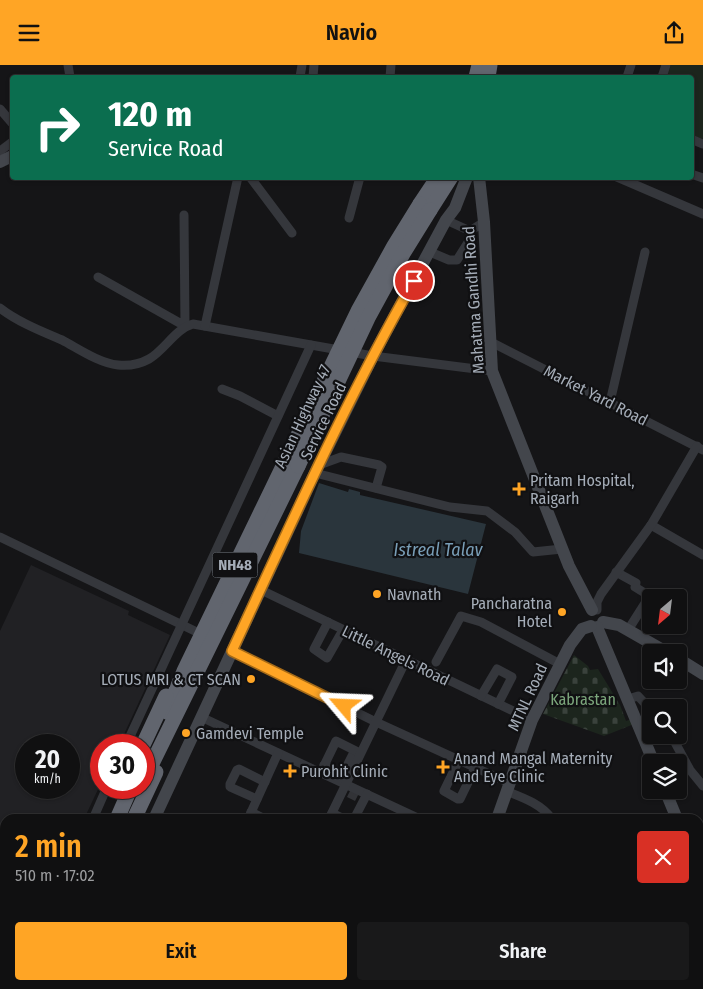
<!DOCTYPE html>
<html lang="en">
<head>
<meta charset="utf-8">
<style>
  body { margin:0; font-family:"Fira Sans Condensed",sans-serif; background:#19191a; color:#f1f3f6; height:100vh; display:flex; flex-direction:column; font-size:19px; white-space:nowrap }
  * { box-sizing:border-box; margin:0 }
  p { font-size:16px; color:#9c9d9f }
  .icon { flex:none; width:28px; height:28px; fill:none; stroke:currentColor; stroke-width:2; stroke-linecap:round; stroke-linejoin:round }
  .map { position:relative; flex:1; overflow:hidden }
  .panel { position:absolute; left:0px; top:749px; width:704px; height:176px; display:flex; flex-direction:column; background:#101011; border-radius:15px 15px 0 0; box-shadow:0 1px 4px #0004,0 0 0 1px #303031 }
  .panel>* { flex:none }
  .banner { position:absolute; left:10px; top:10px; width:684px; height:105px; border-radius:5px; box-shadow:0 1px 4px #0004,0 0 0 1px #303031; background:#0b6e4f; color:#fff; overflow:hidden }
  .needle { width:32px; rotate:208deg }
  .controls { position:absolute; left:642px; top:524px; display:grid; gap:10px }
  .controls a { display:grid; place-items:center; width:45px; height:45px; border-radius:5px; background:#101011; box-shadow:0 1px 4px #0004,0 0 0 1px #303031; font-size:25px }
  .speed { position:absolute; left:15px; top:669px; display:flex; gap:10px; font-size:25px; font-weight:700; text-align:center }
  .speed>* { display:grid; place-content:center; width:65px; height:65px; border-radius:50%; background:#101011; box-shadow:0 1px 4px #0004,0 0 0 1px #303031; line-height:1 }
  .speed small { font-size:12px; font-weight:400 }
  .speed .limit { border:8px solid #d22; background:#fff; color:#111 }
  .pin { position:absolute; display:grid; place-items:center; width:42px; height:42px; color:#fff; margin:-21px; border:2px solid #fff; border-radius:50%; box-shadow:0 1px 5px #0007 }
  .me { position:absolute; width:55px; margin:-28px; rotate:296deg; stroke-linejoin:round; filter:drop-shadow(0 0 4px #0008) }
  .turn { display:flex; align-items:center; gap:18px; height:105px; padding:0 15px; font-size:22px }
  .turn .icon { width:65px; height:65px; stroke-width:2.5 }
  .turn b { display:block; font-size:35px; line-height:42px }
  .round { display:grid; place-items:center; flex:none; width:52px; height:52px; border-radius:5px; background:#19191a }
  .head { display:flex; align-items:center; justify-content:space-between; height:85px; padding:0 15px }
  h1 { font-size:30px; font-weight:600; line-height:38px; color:#ffa525 }
  .primary-button { display:flex; gap:10px; margin-top:auto; padding:10px 15px }
  .primary-button a { flex:1; height:58px; border-radius:5px; background:#ffa525; color:#111; font-size:20px; font-weight:600; line-height:58px; text-align:center }
  .primary-button a+a { background:#19191a; color:#f1f3f6 }
  header { display:flex; justify-content:space-between; align-items:center; height:65px; padding:0 15px; background:#ffa525; color:#111; font-size:22px; font-weight:600 }
  .map>svg:first-child { display:block }
</style>
</head>
<body>
<header><svg class="icon" aria-label="menu" viewBox="0 0 24 24"><path d="M4 6h16M4 12h16M4 18h16"/></svg>Navio<svg class="icon" aria-label="share" viewBox="0 0 24 24"><path d="M12 15V3M7 8l5-5 5 5M5 13v7h14v-7"/></svg></header>
<div class="map">
<svg width="703" height="924" viewBox="0 0 703 924">
  <defs>
    <pattern id="cemetery-stones" width="16" height="16" patternUnits="userSpaceOnUse" patternTransform="scale(1.25)"><rect width="16" height="16" fill="#1c251d"/><path d="M2 7V4a2 2 0 0 1 4 0v3zM10 15v-3a2 2 0 0 1 4 0v3z" fill="#3a423c"/></pattern>
  </defs>
  <rect width="100%" height="100%" fill="#151517"/>
  <path fill="#212124" fill-rule="evenodd" d="M31,500L129,546L128,550L170,570L119,680H101V718L84,754H5V913L0,910V566ZM26,680H69V722H26Z"/>
  <polygon fill="#1c251d" points="671,0 703,0 703,74 691,70 691,12 666,12"/>
  <polygon fill="url(#cemetery-stones)" points="574,590 588,601 590,605 598,604 620,640 626,656 632,654 634,659 604,671 543,649"/>
  <polygon fill="#2a353c" points="319,418 348,427 349,424 360,427 360,430 486,459 468,529 299,488 301,466"/>
  <g fill="none" stroke-linecap="round" stroke-linejoin="round">
    <polyline stroke="#323337" stroke-width="9" stroke-dasharray="9 4.5" stroke-linecap="butt" points="349,728 363,735"/>
    <g stroke="#35373c" stroke-width="9">
      <polyline points="68,0 70,12"/>
      <polyline points="300,12 302,0"/>
      <polyline points="313,12 314,0"/>
      <polyline points="390,12 391,0"/>
      <polyline points="627,12 631,0"/>
      <polyline points="662,12 666,0"/>
      <polyline points="0,44 12,58"/>
      <polyline points="691,74 703,79"/>
      <polyline points="0,86 12,77"/>
      <polyline points="691,109 703,113"/>
      <polyline points="250,112 292,168"/>
      <polyline points="617,112 703,149"/>
      <polyline points="349,153 360,112"/>
      <polyline points="446,155 470,166"/>
      <polyline points="430,187 449,195 457,195 469,176 470,166 484,157"/>
      <polyline points="98,212 185,261 184,150"/>
      <path d="M0,243C18,257 41,266 62,275C79,284 99,298 118,300C128,301 140,299 149,294C165,285 175,264 193,259L373,291L492,306"/>
      <polyline points="205,261 238,112"/>
      <polyline points="489,276 703,385"/>
      <polyline points="222,324 240,331 278,351"/>
      <polyline points="610,337 645,187"/>
      <polyline points="319,400 341,392 379,400 382,402 376,423"/>
      <polyline points="315,408 450,442 487,446 515,467 533,487 562,484"/>
      <polyline points="651,460 703,490"/>
      <polyline points="0,472 201,569"/>
      <polyline points="616,507 636,518 635,522 648,530 649,532 628,565"/>
      <polyline points="261,525 532,655"/>
      <polyline points="597,545 597,537 601,529 651,460 697,381"/>
      <polyline points="328,557 314,584 327,593 343,565"/>
      <polyline points="232,586 376,657 509,718"/>
      <polyline points="436,597 461,551 481,557 560,599"/>
      <polyline points="481,631 497,604 512,612 498,639"/>
      <polyline points="628,634 638,631 651,645"/>
      <polyline points="201,652 420,754"/>
      <polyline points="671,670 690,705 703,721"/>
      <polyline points="126,680 311,280"/>
      <polyline points="459,695 444,726 458,734 460,734 475,703"/>
      <polyline points="324,700 343,709 353,689"/>
      <polyline points="321,707 336,676 360,688"/>
      <path d="M506,726C524,733 541,739 552,754"/>
      <polyline points="257,734 230,722 230,719 237,705 239,704 265,717"/>
      <polyline points="251,747 265,754"/>
      <polyline points="332,748 344,754"/>
      <polyline points="93,754 107,722"/>
      <polyline points="248,754 278,688"/>
      <polyline points="329,754 406,595"/>
      <polyline points="354,754 367,729"/>
      <polyline points="19,920 20,924"/>
      <polyline points="136,920 144,924"/>
      <polyline points="303,920 312,924"/>
      <polyline points="463,920 475,924"/>
      <polyline points="622,920 623,924"/>
      <polyline points="366,921 375,924"/>
      <polyline points="155,924 161,923 164,920"/>
      <polyline points="273,924 275,920"/>
      <polyline points="397,924 399,920"/>
      <polyline points="515,924 517,920"/>
    </g>
    <g stroke="#43464c" stroke-width="12">
      <polyline points="0,97 12,91"/>
      <polyline points="479,112 484,157 492,306 569,501 592,545"/>
      <polyline points="603,557 619,560 668,588"/>
      <polyline points="597,562 654,698"/>
      <polyline points="679,594 703,609"/>
      <polyline points="665,725 677,754"/>
      <polyline points="154,754 315,408 373,291 446,155 455,143 467,112"/>
      <polyline points="497,754 532,655 570,580 582,564 591,561"/>
      <polyline points="699,807 703,817"/>
      <polyline points="74,924 76,920"/>
      <polyline points="439,924 440,920"/>
    </g>
    <g stroke="#61656e" stroke-width="15">
      <polyline points="476,12 479,0"/>
      <polyline points="488,12 490,0"/>
      <polyline points="420,139 438,112"/>
      <polyline points="430,145 451,112"/>
      <polyline points="167,647 184,606 286,395"/>
      <polyline points="143,680 166,631"/>
      <polyline points="144,715 298,401"/>
      <polyline points="117,754 131,722"/>
      <polyline points="134,754 156,707"/>
      <polyline points="43,924 45,920"/>
    </g>
    <g stroke="#61656e" stroke-width="15">
      <polyline points="286,395 358,246 394,181 420,139"/>
      <polyline points="298,401 368,253 404,187 430,145"/>
    </g>
  </g>
  <g fill="none" stroke-linecap="round" stroke-linejoin="round">
    <g stroke="#a66b18" stroke-width="12">
      <path id="route" d="M344,641L232,586C290,461 346,335 414,216"/>
    </g>
    <use href="#route" stroke="#ffa525" stroke-width="9"/>
  </g>
  <g fill="#ffa525" stroke="#101012" stroke-width="2">
    <path d="M516.5 416.5h5v5h5v5h-5v5h-5v-5h-5v-5h5z"/>
    <circle cx="377" cy="529" r="5"/>
    <circle cx="562" cy="547" r="5"/>
    <circle cx="251" cy="614" r="5"/>
    <circle cx="186" cy="668" r="5"/>
    <path d="M440.5 694.5h5v5h5v5h-5v5h-5v-5h-5v-5h5z"/>
    <path d="M287.5 698.5h5v5h5v5h-5v5h-5v-5h-5v-5h5z"/>
  </g>
  <g text-anchor="middle" stroke-width="4.5" stroke-linejoin="round" paint-order="stroke">
    <rect fill="#101012" stroke="#787e86" stroke-width="1" x="212.5" y="487.5" width="45" height="25" rx="4"/>
    <g font-size="15" font-weight="bold" fill="#a5adb8">
      <text x="235" y="505">NH48</text>
    </g>
    <g font-size="16" fill="#a5adb8" stroke="#101012">
      <text transform="translate(473 235) rotate(-94)" y="6">Mahatma Gandhi Road</text>
      <text transform="translate(596 330) rotate(27)" y="6">Market Yard Road</text>
      <text transform="translate(302 351) rotate(-65)" y="6">Asian Highway 47</text>
      <text transform="translate(323 356) rotate(-64)" y="6">Service Road</text>
      <text transform="translate(396 590) rotate(26)" y="6">Little Angels Road</text>
      <text transform="translate(527 632) rotate(-65)" y="6">MTNL Road</text>
    </g>
    <g font-size="16" fill="#a5adb8" stroke="#101012" text-anchor="start">
      <text x="530" y="421">Pritam Hospital,<tspan x="530" dy="18">Raigarh</tspan></text>
      <text x="387" y="535">Navnath</text>
      <text x="552" y="544" text-anchor="end">Pancharatna<tspan x="552" dy="18">Hotel</tspan></text>
      <text x="241" y="620" text-anchor="end">LOTUS MRI &amp; CT SCAN</text>
      <text x="196" y="674">Gamdevi Temple</text>
      <text x="454" y="699">Anand Mangal Maternity<tspan x="454" dy="18">And Eye Clinic</tspan></text>
      <text x="301" y="712">Purohit Clinic</text>
    </g>
    <g font-size="16" fill="#7ba57b" stroke="#101012">
      <text x="583" y="640">Kabrastan</text>
    </g>
    <g font-size="18" font-style="italic" fill="#799eb7" stroke="#101012">
      <text x="438" y="491">Istreal Talav</text>
    </g>
  </g>
</svg>
<div class="controls">
<a><svg class="needle" viewBox="-14 -14 28 28"><path d="M0-13l5 13h-10z" fill="#e53935"/><path d="M0 13l5-13h-10z" fill="#9c9d9f"/></svg></a>
<a><svg class="icon" aria-label="sound" viewBox="0 0 24 24"><path d="M4 9h4l5-4v14l-5-4H4zM17 9q2 3 0 6"/></svg></a>
<a><svg class="icon" aria-label="search" viewBox="0 0 24 24"><circle cx="10" cy="10" r="6"/><path d="M15 15l6 6"/></svg></a>
<a><svg class="icon" aria-label="layers" viewBox="0 0 24 24"><path d="M12 4l9 5-9 5-9-5zM3 14l9 5 9-5"/></svg></a>
</div>
<div class="speed"><div>20<small>km/h</small></div><div class="limit">30</div></div>
<div class="pin" style="left:414px;top:216px;background:#d93025"><svg class="icon" aria-label="arrive" viewBox="0 0 24 24"><path d="M6 21V4h12l-3 4 3 4H6"/></svg></div>
<svg class="me" style="left:344px;top:641px" viewBox="-20 -20 40 40"><path d="M0-17L14 15 0 8-14 15z" fill="#ffa525" stroke="#fff" stroke-width="4"/></svg>
<div class="banner">
<div class="turn"><svg class="icon" aria-label="right" viewBox="0 0 24 24"><path d="M7 20v-9h11M14 6l5 5-5 5"/></svg><div><b>120 m</b>Service Road</div></div>
</div>
<section class="panel">
<div class="head"><div><h1>2 min</h1><p>510 m · 17:02</p></div><a class="round" style="background:#d93025;color:#fff"><svg class="icon" aria-label="close" viewBox="0 0 24 24"><path d="M6 6l12 12M18 6L6 18"/></svg></a></div>
<div class="primary-button"><a>Exit</a><a>Share</a></div>
</section>
</div>
</body>
</html>
